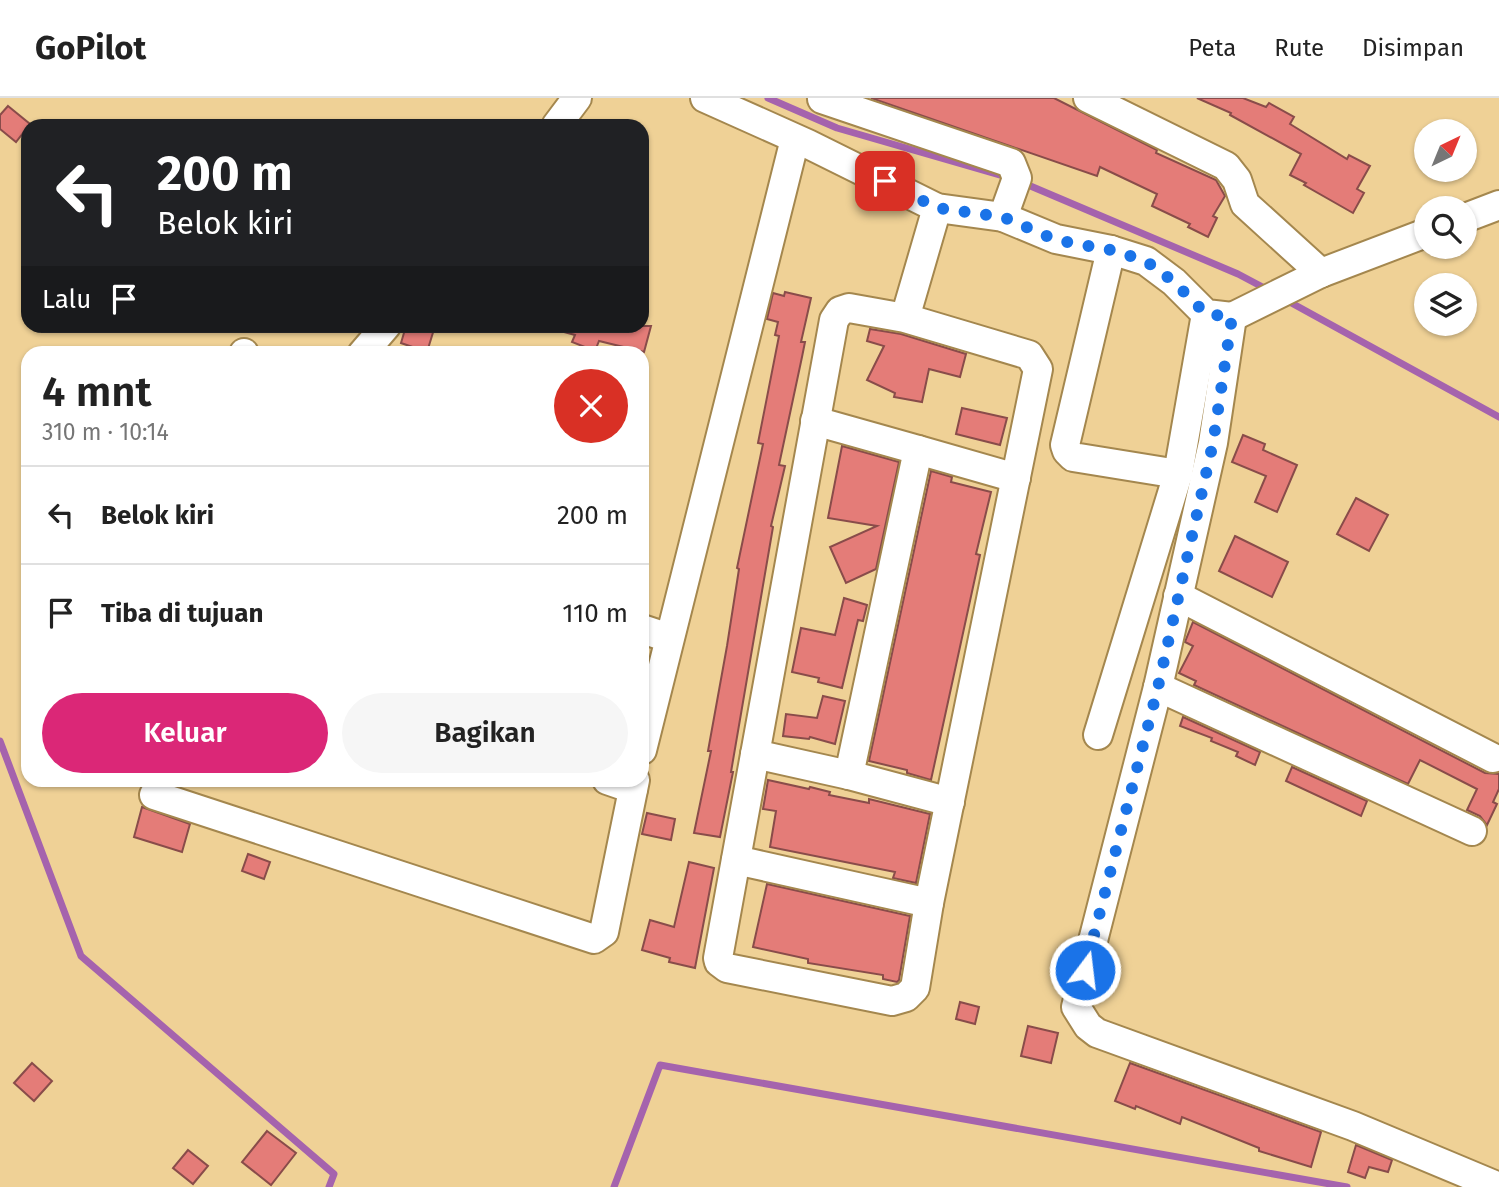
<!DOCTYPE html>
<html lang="id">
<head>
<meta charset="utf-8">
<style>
  body { margin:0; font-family:"Fira Sans",sans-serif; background:#f6f6f6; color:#222; height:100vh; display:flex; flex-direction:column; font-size:26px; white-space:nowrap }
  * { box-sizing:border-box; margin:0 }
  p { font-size:23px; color:#767676 }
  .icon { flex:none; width:38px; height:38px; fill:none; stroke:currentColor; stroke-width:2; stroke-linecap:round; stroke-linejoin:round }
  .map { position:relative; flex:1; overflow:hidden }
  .drawer { position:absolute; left:21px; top:248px; width:628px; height:441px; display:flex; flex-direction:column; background:#fff; border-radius:21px; box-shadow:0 2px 5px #0004 }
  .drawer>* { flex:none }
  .top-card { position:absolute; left:21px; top:21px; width:628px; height:214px; border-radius:21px; box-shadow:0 2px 5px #0004; background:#202124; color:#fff; overflow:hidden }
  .needle { width:46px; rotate:43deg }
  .fabs { position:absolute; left:1414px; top:21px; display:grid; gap:14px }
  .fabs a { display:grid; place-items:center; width:63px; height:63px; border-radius:50%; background:#fff; box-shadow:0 2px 5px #0004; font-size:35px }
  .pin { position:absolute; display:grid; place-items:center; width:60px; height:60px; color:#fff; margin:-30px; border-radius:14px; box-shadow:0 4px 10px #0006 }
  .me { position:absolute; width:77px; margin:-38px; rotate:15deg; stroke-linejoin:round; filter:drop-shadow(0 0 5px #0008) }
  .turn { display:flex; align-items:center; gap:24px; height:147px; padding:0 21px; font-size:32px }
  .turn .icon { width:91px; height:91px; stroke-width:2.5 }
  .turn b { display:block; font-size:49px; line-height:60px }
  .then { display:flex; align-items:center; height:66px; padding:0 21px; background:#0003; gap:14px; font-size:26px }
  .round { display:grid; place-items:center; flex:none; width:74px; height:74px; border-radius:37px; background:#f6f6f6 }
  .summary { display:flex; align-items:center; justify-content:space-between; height:119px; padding:0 21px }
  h1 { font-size:42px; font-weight:600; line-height:52px }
  .primary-button { display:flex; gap:14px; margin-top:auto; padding:14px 21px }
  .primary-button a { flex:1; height:80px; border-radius:42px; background:#db2777; color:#fff; font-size:28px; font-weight:600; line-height:80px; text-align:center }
  .primary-button a+a { background:#f6f6f6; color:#222 }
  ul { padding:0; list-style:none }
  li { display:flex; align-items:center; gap:21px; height:98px; padding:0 21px; border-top:2px solid #e0e0e0 }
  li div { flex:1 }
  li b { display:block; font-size:26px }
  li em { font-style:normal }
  header { display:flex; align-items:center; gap:42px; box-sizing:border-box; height:98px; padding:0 35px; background:#fff; border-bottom:2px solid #e0e0e0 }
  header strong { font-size:33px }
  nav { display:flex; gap:38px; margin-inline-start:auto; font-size:24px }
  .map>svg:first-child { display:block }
</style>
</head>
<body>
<header>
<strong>GoPilot</strong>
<nav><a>Peta</a><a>Rute</a><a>Disimpan</a></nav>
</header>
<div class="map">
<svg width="1499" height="1089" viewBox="0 0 1499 1089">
  <rect width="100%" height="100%" fill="#efd196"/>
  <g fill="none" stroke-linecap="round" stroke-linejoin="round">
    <g stroke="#a563ad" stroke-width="7">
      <polyline points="768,0 837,30 1010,80"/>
      <polyline points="1021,84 1238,176 1270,193"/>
      <polyline points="1286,202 1499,319"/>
      <polyline points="0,643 81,858 334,1076 329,1089"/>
      <polyline points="614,1089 660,967 1347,1089"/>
    </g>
  </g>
  <g fill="#e47c78" stroke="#894c4a" stroke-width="2">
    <polygon points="871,0 1054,0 1157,52 1156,55 1216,82 1225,98 1213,118 1217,120 1208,139 1188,129 1190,126 1152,108 1157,96 1100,69 1097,78"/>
    <polygon points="1197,0 1243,0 1266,9 1269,5 1294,19 1290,26 1347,61 1349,57 1370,68 1357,91 1364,95 1353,115 1304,87 1306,85 1290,77 1301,56 1230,17 1231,15"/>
    <polygon points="8,8 30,26 16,44 0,31 0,17"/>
    <polygon points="785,194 811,200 801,244 805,244 802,259 779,367 785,368 771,428 773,429 731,674 733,674 720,739 694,735 711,653 708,653 727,548 739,471 737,470 763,346 758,345 779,238 775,237 778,224 767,221 773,195 784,198"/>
    <polygon points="406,228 435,228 427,254 401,245"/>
    <polygon points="565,228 651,228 644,254 599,243 595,253 572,244 575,237 564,234"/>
    <polygon points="870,231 901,236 966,256 960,279 929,271 922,304 894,299 895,295 867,282 884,248 867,243"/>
    <polygon points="962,310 1007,320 1000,347 956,336"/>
    <polygon points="1243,337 1265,346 1263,352 1297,367 1277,414 1255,404 1266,378 1232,364"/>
    <polygon points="842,348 899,364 876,471 846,485 830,449 877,428 828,420"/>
    <polygon points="931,373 952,379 951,384 991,394 976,456 980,457 931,682 907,675 907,672 869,663"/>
    <polygon points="1356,400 1388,417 1369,453 1337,436"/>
    <polygon points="1235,438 1288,464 1272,499 1219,473"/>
    <polygon points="844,500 867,507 863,523 858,522 842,590 818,584 819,580 792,574 801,530 835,537"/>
    <polygon points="1193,524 1485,675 1499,676 1499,691 1493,704 1497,706 1487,727 1480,718 1467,712 1477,691 1420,662 1408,686 1194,587 1196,583 1179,575 1193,548 1185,544"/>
    <polygon points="823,598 845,603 835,646 810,639 809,641 783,638 786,616 817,620"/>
    <polygon points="1183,619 1260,654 1255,667 1236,658 1238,654 1211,643 1212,640 1180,628"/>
    <polygon points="1292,669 1367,703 1361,718 1286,683"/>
    <polygon points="768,682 809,691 810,689 830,694 829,697 869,705 869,701 930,716 916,785 893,780 895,774 770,749 776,713 763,711"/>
    <polygon points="142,709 190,726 182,754 134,739"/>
    <polygon points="647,715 675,721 671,742 642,736"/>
    <polygon points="248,756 270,764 264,781 242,773"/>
    <polygon points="689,764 714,770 695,870 669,864 670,860 642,852 650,822 674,829"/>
    <polygon points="767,786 910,818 899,882 897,884 883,881 883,877 808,865 808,861 753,849"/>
    <polygon points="960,904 979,909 975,926 956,921"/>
    <polygon points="1028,928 1058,935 1051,965 1021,958"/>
    <polygon points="32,965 52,983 34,1003 14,985"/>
    <polygon points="1130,965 1321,1034 1311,1069 1259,1053 1259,1050 1182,1019 1180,1026 1136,1008 1135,1011 1115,1003"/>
    <polygon points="267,1033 296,1055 271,1087 242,1064"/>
    <polygon points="1356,1047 1392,1062 1388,1074 1369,1069 1365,1080 1348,1074"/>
    <polygon points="188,1052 208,1068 193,1086 173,1070"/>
  </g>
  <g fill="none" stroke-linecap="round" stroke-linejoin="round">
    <g stroke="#a4874e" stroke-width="32">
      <g id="minor">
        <polyline points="705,0 808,46 937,110 1003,119 1056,141 1111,152 1146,163 1174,184 1206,216 1232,219 1213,345 1158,589 1076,909 1088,928 1097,935 1353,1028 1499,1089"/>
        <polyline points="1088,0 1226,68 1237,82 1245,106 1321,175"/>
        <polyline points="822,1 1011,65 1017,80 1003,119"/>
        <polyline points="556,28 577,0"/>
        <polyline points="1465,120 1499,107"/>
        <polyline points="1111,152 1065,347 1067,353 1073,359 1178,376"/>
        <polyline points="1232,219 1321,175 1426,135"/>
        <polyline points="905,220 1029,257 1038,271 929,805 915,890 906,899 892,903 727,870 719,864 718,860 834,222 840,213 849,210 905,220 937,110"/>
        <polyline points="244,255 244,256"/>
        <polyline points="362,256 386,228"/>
        <polyline points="815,323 918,352 849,677"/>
        <polyline points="918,352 1016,380"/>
        <polyline points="1178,498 1493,660"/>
        <polyline points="642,531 669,540"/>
        <polyline points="1158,589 1472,733"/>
        <polyline points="1098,637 1178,376 1206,216"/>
        <polyline points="642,652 795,41"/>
        <polyline points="755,656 849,677 950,704"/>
        <polyline points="607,682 633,691"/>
        <polyline points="154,697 594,841 604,834 635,682"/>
        <polyline points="736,762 929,805"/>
      </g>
    </g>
    <use href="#minor" stroke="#fff" stroke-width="28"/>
  </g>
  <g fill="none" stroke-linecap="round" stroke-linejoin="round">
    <polyline stroke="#1a73e8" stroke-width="12" stroke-dasharray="0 21.6" points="885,83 937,110 1003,119 1056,142 1111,152 1146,163 1174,184 1206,216 1232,219 1213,345 1158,589 1085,872"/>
  </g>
</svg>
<div class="fabs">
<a><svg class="needle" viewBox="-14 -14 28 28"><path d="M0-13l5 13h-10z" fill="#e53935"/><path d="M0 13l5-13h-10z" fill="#767676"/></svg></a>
<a><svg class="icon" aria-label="search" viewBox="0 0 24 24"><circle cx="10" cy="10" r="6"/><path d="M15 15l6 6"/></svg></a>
<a><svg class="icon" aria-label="layers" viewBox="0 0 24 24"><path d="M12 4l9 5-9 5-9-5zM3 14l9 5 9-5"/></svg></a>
</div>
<div class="pin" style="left:885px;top:83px;background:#d93025"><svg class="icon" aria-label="arrive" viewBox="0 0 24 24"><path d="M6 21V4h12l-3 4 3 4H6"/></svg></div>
<svg class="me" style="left:1085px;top:872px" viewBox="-20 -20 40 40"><circle r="17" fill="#1a73e8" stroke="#fff" stroke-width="3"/><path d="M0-11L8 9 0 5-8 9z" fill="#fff"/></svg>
<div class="top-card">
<div class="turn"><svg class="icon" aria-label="left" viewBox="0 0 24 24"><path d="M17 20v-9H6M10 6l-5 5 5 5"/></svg><div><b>200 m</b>Belok kiri</div></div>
<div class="then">Lalu<svg class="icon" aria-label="arrive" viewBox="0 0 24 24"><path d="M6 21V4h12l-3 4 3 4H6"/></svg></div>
</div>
<section class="drawer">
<div class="summary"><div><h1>4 mnt</h1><p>310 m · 10:14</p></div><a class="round" style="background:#d93025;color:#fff"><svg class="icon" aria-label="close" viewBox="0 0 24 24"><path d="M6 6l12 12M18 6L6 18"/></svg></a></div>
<ul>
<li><svg class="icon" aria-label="left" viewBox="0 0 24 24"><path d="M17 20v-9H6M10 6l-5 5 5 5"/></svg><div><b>Belok kiri</b></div><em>200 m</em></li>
<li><svg class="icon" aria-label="arrive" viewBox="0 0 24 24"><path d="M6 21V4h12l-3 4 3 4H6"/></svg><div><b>Tiba di tujuan</b></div><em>110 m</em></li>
</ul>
<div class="primary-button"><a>Keluar</a><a>Bagikan</a></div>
</section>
</div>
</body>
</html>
